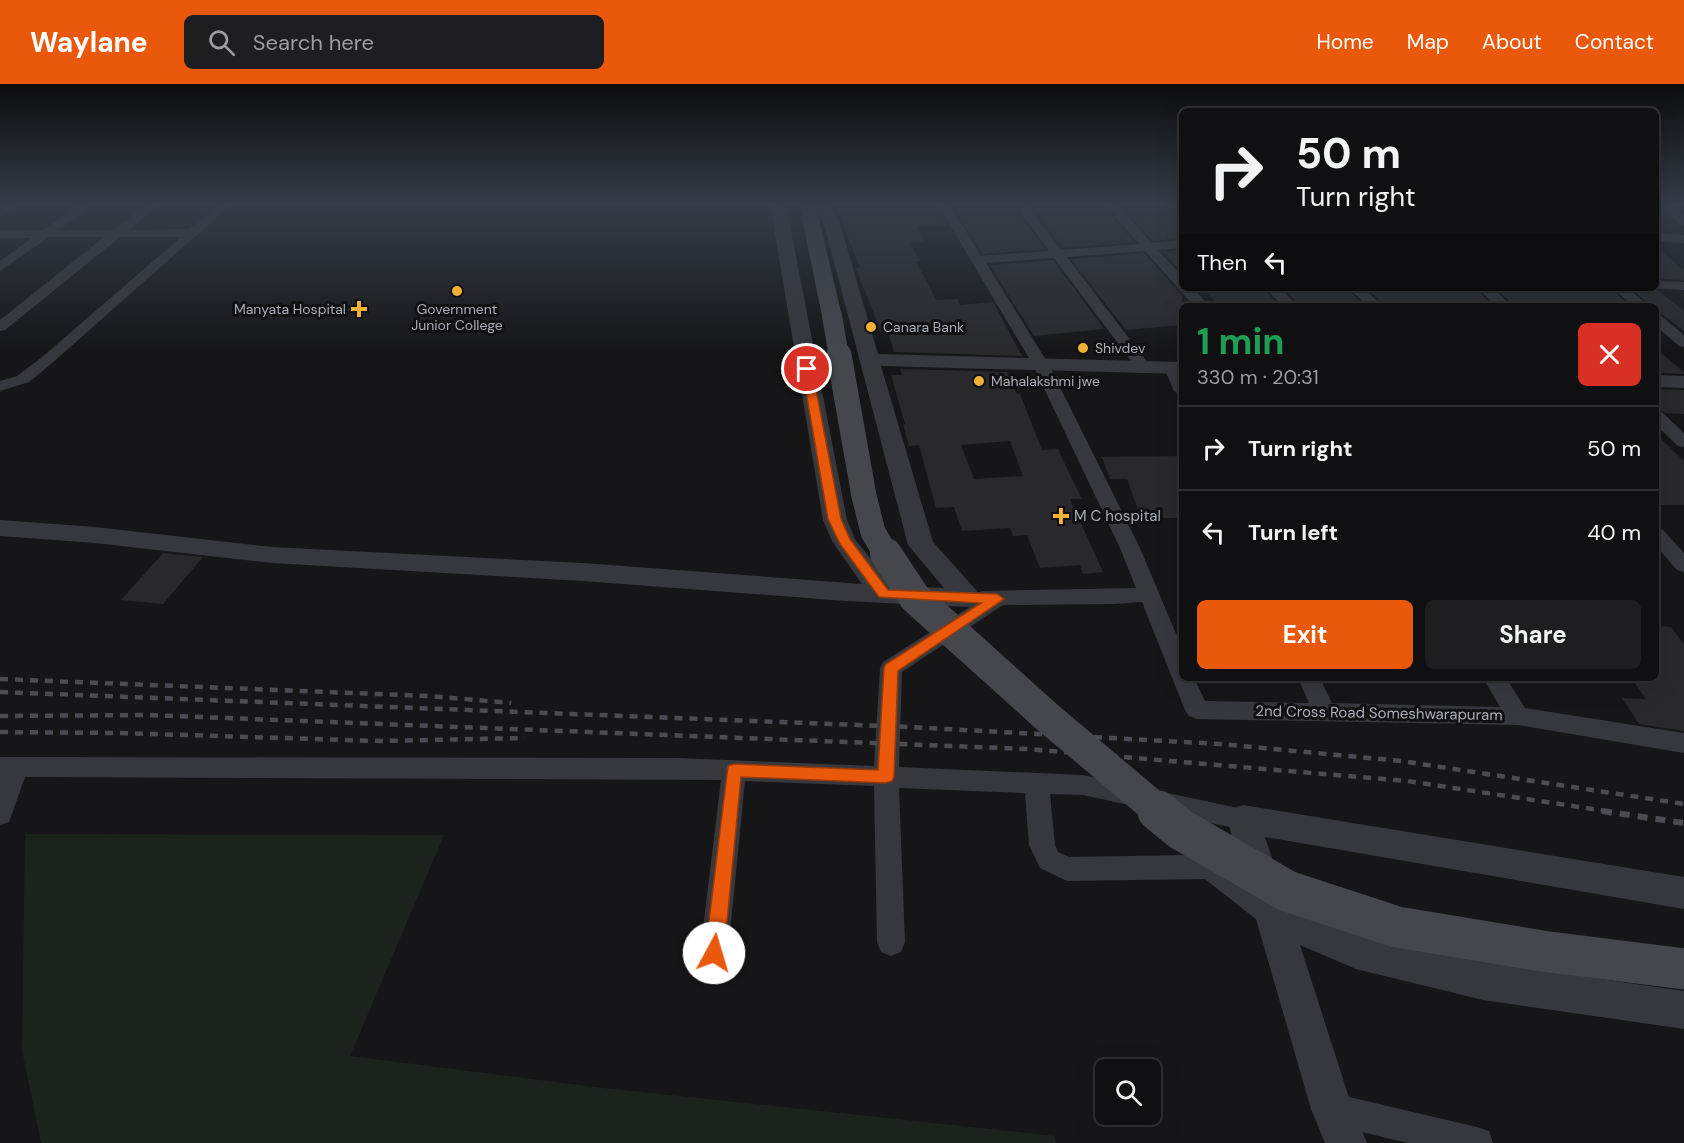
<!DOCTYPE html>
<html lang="en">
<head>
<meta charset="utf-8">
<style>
  body { margin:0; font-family:"DM Sans",sans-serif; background:#1e1e20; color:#f1f3f6; height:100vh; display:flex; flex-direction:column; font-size:22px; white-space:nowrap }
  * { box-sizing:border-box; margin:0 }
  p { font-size:20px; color:#9c9d9f }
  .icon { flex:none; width:33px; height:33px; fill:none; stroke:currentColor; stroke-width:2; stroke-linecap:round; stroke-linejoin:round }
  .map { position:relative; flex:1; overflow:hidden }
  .drawer { position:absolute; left:1179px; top:219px; width:480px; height:378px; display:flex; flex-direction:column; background:#101012; border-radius:9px; box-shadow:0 6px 24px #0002,0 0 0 2px #303032 }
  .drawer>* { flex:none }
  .guide { position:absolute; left:1179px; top:24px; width:480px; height:183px; border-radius:9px; box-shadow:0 6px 24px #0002,0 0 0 2px #303032; background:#101012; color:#f1f3f6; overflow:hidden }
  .buttons { position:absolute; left:1095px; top:975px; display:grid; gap:12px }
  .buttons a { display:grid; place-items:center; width:66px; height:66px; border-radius:9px; background:#101012; box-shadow:0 6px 24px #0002,0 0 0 2px #303032; font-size:30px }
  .pin { position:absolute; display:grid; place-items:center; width:51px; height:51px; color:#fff; margin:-26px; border:3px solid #fff; border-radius:50%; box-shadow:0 2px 6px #0007 }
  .me { position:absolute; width:66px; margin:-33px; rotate:6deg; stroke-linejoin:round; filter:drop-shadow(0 0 4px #0008) }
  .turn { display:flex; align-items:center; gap:21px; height:126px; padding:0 18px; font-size:27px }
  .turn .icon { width:78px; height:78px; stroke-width:2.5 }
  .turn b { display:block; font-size:42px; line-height:51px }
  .then { display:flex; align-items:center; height:57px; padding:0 18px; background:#0003; gap:12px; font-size:22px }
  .round { display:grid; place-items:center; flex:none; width:63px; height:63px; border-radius:9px; background:#1e1e20 }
  .headline { display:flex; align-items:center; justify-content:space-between; height:102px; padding:0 18px }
  h1 { font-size:36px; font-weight:700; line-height:45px; color:#1e9e55 }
  .primary-button { display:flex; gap:12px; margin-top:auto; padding:12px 18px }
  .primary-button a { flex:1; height:69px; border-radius:9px; background:#ea580c; color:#fff; font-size:24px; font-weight:700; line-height:69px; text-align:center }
  .primary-button a+a { background:#1e1e20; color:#f1f3f6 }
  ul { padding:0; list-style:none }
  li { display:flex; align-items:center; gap:18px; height:84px; padding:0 18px; border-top:2px solid #303032 }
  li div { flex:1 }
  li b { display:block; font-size:22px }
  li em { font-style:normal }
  header { display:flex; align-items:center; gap:36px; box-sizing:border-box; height:84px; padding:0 30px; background:#ea580c; color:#fff }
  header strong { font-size:28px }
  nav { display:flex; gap:33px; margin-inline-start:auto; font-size:21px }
  .search { width:420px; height:54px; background:#1e1e20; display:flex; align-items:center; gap:15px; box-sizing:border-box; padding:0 21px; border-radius:9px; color:#9c9d9f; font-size:22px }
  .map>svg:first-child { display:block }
</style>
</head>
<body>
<header>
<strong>Waylane</strong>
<div class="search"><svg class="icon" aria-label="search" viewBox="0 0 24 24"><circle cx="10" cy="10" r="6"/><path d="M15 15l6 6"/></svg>Search here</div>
<nav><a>Home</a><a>Map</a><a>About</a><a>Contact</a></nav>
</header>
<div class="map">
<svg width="1684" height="1059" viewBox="0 0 1684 1059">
  <rect width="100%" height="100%" fill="#161618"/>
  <polygon fill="#1c231d" points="25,750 444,751 350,972 594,1003 1055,1052 1056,1059 41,1059 22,966"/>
  <g fill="#29292c" fill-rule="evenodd">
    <polygon points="835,119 935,119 948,141 917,143 925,158 910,159 920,177 916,177 936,216 957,215 960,221 993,218 1022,272 894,268 888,248 881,248 856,184 860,183"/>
    <polygon points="951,119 1101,119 1134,158 1062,164 1031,122 1026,120 1018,124 1017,127 1045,165 982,170"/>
    <polygon points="1182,120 1182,154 1153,157 1123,124"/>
    <polygon points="1656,163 1684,186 1684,196 1656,195"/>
    <polygon points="1182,166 1182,189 1163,168"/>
    <polygon points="1144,169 1182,212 1182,241 1126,246 1071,175"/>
    <polygon points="1053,176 1104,245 1034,252 990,181"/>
    <polygon points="1203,204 1263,204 1280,222 1219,222"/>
    <polygon points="1283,204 1346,204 1365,222 1300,222"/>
    <polygon points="1422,204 1476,204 1493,222 1385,222 1373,210 1373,208"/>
    <polygon points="1496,204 1611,204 1630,222 1513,221"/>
    <polygon points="1631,204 1659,207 1684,227 1684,247 1662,230 1656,229 1656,222 1650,222"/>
    <polygon points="1656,265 1684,288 1684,290 1656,289"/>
    <path d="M900,285L1007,288L1017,310H1020L1042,366L1058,365L1069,389L1082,415H1070L1103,488L1083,490L1080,481L1040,484L1027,451L1013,452L1010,444L962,447L954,423L936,424L919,361L909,362L903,341L905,340L891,291H902ZM1010,357L1023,392L974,395L961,361Z"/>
    <polygon points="1656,305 1684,306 1684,330 1666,329 1656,325"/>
    <polygon points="1656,350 1684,377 1684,421 1656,421"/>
    <polygon points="1182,372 1182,434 1141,434 1127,395 1110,395 1102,373"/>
    <polygon points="163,469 203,473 163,520 121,516"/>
    <polygon points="1656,542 1671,543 1684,560 1684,647 1639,640 1622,614 1646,615 1631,594 1656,594"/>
  </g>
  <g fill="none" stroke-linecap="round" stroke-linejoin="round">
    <g fill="#37383d" fill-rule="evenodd">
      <polygon points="10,119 23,119 0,134 0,125"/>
      <polygon points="81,119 94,119 59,146 114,146 148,119 161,119 129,146 189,145 220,119 233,119 51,280 29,298 0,307 0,297 17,292 41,274 181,153 120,153 5,246 0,247 0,236 104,153 49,153 0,187 0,177 32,154 0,154 0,146 43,146"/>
      <polygon points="937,119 949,119 981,172 1049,167 1019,126 1025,122 1029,123 1061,166 1139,160 1104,119 1116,119 1152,159 1182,156 1182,164 1158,166 1182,192 1182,204 1193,204 1209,222 1194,222 1145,167 1067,173 1151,283 1143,288 1138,286 1054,174 986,179 1049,281 1140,464 1182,564 1182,594 1194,594 1205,617 1309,619 1298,594 1320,594 1332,619 1500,623 1483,594 1506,594 1525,624 1684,649 1684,669 1518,641 1197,635 1189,632 1185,626 1142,518 1114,520 1003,521 902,588 899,683 1083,691 1252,727 1256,735 1252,743 1243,746 1083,711 1050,710 1055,761 1058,768 1069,773 1187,771 1190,767 1199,763 1208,767 1282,822 1286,831 1282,840 1272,844 1262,840 1205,795 1067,797 1040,784 1029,761 1025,709 899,704 905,858 901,868 891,872 881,868 877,858 874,702 745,697 728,869 724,879 714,883 704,879 700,869 721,696 25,693 9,738 0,741 0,673 678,674 874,682 880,584 883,578 976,519 973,514 976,509 983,507 1136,504 1120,464 1033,281"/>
      <polygon points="1659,119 1671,119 1684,131 1684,142 1680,141"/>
      <polygon points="1656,149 1684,151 1684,159 1656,157"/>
      <polygon points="1656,197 1684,198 1684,206 1652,204 1656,204"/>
      <polygon points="1265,204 1280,204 1298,222 1283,222"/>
      <polygon points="1348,204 1363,204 1383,222 1368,222"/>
      <polygon points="1478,204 1493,204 1511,222 1496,222"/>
      <polygon points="1613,204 1628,204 1648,222 1633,222"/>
      <polygon points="1656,231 1661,232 1684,251 1684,263 1679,262 1656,242"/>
      <polygon points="1172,279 1177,281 1182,289 1182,312 1174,307 1164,284"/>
      <polygon points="1656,327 1662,328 1684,349 1684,363 1678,362 1656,341"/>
      <polygon points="1656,444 1663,446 1684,469 1684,488 1677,486 1656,462"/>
      <polygon points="1332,1009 1477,1043 1489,1047 1493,1059 1408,1059 1332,1041 1321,1036 1316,1025 1321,1014"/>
    </g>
    <g fill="#37383d" fill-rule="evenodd">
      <polygon points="774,119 789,119 787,126 847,436 855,455 891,501 944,504 908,461 824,140 814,119 828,119 840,140 878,270 1182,278 1182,290 881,282 933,458 977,507 981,514 977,521 968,523 846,517 583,497 272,479 95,459 0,452 0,436 95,443 272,463 583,479 862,500 832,457 823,436 771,126"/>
      <polygon points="1656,291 1684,292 1684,304 1656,303"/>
      <polygon points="1243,721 1684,793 1684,825 1265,753 1287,820 1357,850 1483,878 1684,907 1684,945 1483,916 1356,885 1300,861 1352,1023 1367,1059 1325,1059 1311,1025 1227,735 1231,725"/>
    </g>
    <polygon fill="#45474d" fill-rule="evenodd" points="799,119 815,119 842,232 839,236 825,236 822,232"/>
    <g stroke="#4a4c52" stroke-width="4.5" stroke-dasharray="8 7" stroke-linecap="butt">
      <polyline points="0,595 428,612 511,619"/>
      <polyline points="0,608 910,643 1220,660 1401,677 1684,720"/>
      <polyline points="0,632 148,631 1028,665 1407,697 1612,728"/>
      <polyline points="0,648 119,649 380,657 525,654"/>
    </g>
    <polyline stroke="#4a4c52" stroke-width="6" stroke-dasharray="10 8" stroke-linecap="butt" points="1602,727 1684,739"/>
    <polyline stroke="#45474d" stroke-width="20" points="832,232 839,273"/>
    <polyline stroke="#45474d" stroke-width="25" points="839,271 864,412 873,448 887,472"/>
    <polyline stroke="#45474d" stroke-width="32" points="886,470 915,514 1046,632 1160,728"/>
    <polyline stroke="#45474d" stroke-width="41" points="1158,727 1180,745 1287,807 1397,843 1542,867 1684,885"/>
  </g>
  <linearGradient id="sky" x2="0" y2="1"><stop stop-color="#0c0c0d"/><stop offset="0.45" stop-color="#363c48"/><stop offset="1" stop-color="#363c48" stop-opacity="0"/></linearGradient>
  <rect width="1684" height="267" fill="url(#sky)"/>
  <polygon fill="#ea580c" stroke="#983908" stroke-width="1.5" points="803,282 812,285 841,435 850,455 888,506 997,510 1004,515 898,587 894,693 892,697 886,699 741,693 724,869 721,875 714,878 708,875 705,869 728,682 734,680 878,686 884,584 886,580 981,519 879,513 840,460 828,435 802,285"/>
  <g fill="#f2b134" stroke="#111113" stroke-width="2">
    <circle cx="457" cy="207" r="6"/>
    <path d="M356 216h6v6h6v6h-6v6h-6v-6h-6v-6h6z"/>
    <circle cx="871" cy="243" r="6"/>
    <circle cx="1083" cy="264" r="6"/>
    <circle cx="979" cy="297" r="6"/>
    <path d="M1058 423h6v6h6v6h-6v6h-6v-6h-6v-6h6z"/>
  </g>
  <g text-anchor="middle" stroke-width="6" stroke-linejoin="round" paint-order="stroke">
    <g font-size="14" fill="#a8adb8" stroke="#111113" text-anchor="start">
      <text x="346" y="230" text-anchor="end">Manyata Hospital</text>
      <text x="457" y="230" text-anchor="middle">Government<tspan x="457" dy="16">Junior College</tspan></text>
      <text x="883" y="248">Canara Bank</text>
      <text x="1095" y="269">Shivdev</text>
      <text x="991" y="302">Mahalakshmi jwe</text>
    </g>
    <g font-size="15" fill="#a8adb8" stroke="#111113" text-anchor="start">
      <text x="1074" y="437">M C hospital</text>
    </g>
    <g font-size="15" fill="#a8adb8" stroke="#111113">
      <text transform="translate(1379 629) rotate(1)" y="5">2nd Cross Road Someshwarapuram</text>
    </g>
  </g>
</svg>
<div class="buttons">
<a><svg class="icon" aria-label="search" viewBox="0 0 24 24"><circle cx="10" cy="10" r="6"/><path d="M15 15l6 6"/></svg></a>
</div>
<div class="pin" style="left:807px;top:285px;background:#d93025"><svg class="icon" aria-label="arrive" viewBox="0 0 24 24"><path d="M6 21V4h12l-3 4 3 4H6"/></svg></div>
<svg class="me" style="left:714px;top:869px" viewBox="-20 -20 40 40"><circle r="19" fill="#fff"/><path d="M0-13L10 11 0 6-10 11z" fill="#ea580c"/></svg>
<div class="guide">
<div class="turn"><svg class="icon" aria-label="right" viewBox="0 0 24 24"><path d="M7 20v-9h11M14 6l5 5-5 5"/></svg><div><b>50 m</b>Turn right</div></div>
<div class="then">Then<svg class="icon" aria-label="left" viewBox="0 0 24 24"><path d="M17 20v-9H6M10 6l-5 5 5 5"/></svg></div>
</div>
<section class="drawer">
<div class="headline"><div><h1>1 min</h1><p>330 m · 20:31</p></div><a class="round" style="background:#d93025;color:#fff"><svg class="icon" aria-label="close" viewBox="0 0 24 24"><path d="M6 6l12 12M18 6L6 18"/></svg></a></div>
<ul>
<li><svg class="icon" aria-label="right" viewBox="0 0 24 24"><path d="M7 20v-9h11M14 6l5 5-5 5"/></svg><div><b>Turn right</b></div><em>50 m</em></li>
<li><svg class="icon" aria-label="left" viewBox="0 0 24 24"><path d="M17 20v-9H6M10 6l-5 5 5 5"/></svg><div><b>Turn left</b></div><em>40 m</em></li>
</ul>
<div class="primary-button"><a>Exit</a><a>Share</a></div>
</section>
</div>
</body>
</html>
